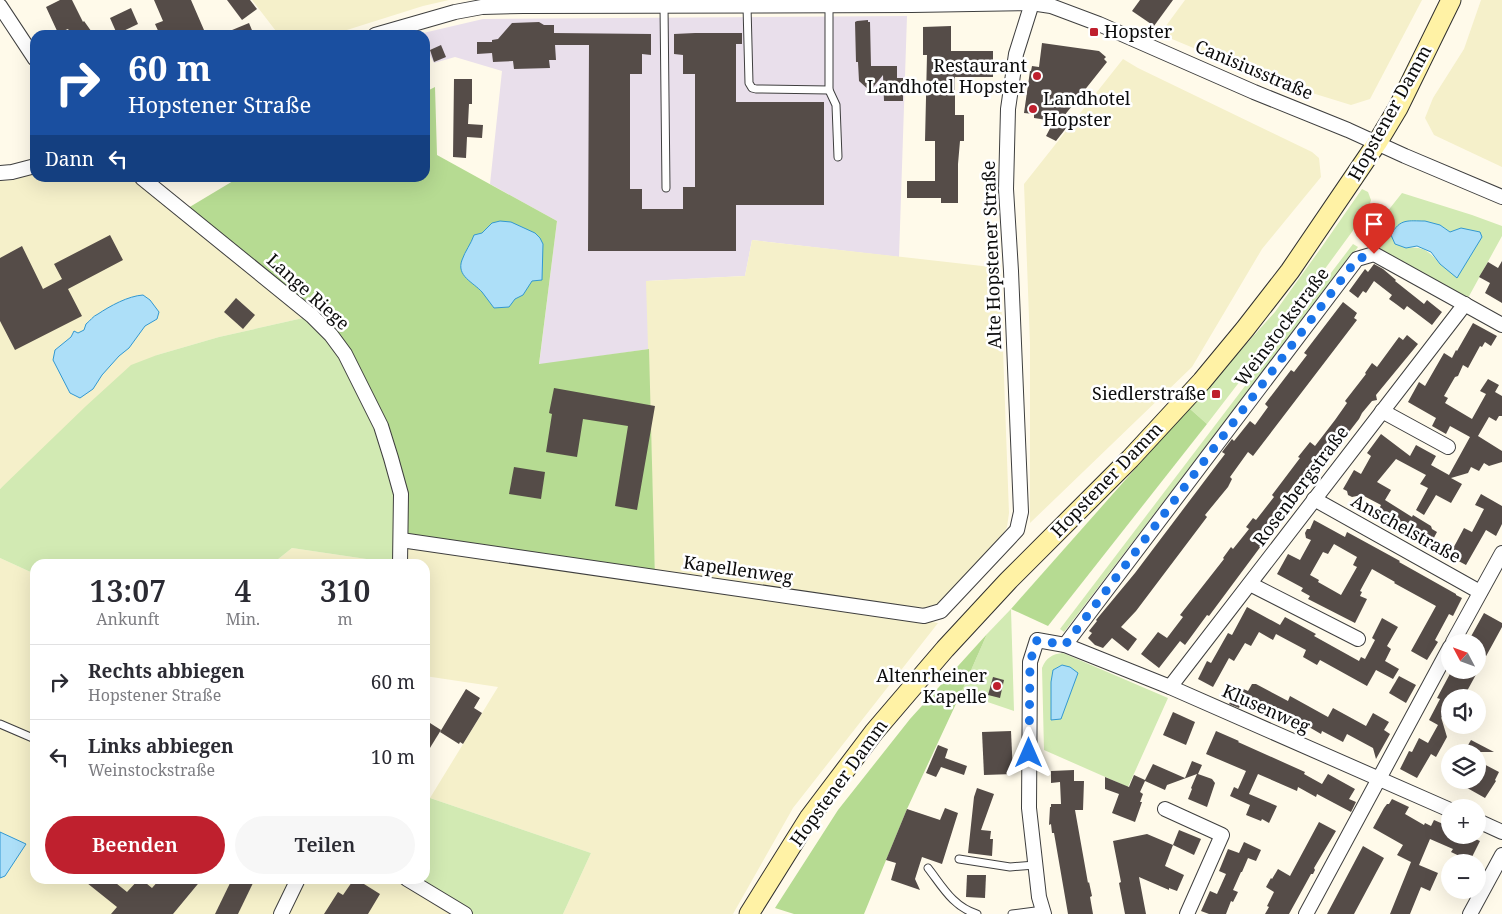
<!DOCTYPE html>
<html lang="de">
<head>
<meta charset="utf-8">
<style>
  body { margin:0; font-family:"Noto Serif",serif; background:#f7f7f7; color:#2b2b33; height:100vh; display:flex; flex-direction:column; font-size:19px; white-space:nowrap }
  * { box-sizing:border-box; margin:0 }
  p { font-size:16px; color:#7c7c81 }
  .icon { flex:none; width:28px; height:28px; fill:none; stroke:currentColor; stroke-width:2; stroke-linecap:round; stroke-linejoin:round }
  .map { position:relative; flex:1; overflow:hidden }
  .drawer { position:absolute; left:30px; top:559px; width:400px; height:325px; display:flex; flex-direction:column; background:#fff; border-radius:15px; box-shadow:0 5px 20px #0002 }
  .drawer>* { flex:none }
  .banner { position:absolute; left:30px; top:30px; width:400px; height:152px; border-radius:15px; box-shadow:0 5px 20px #0002; background:#1a4fa0; color:#fff; overflow:hidden }
  .needle { width:32px; rotate:311deg }
  .fabs { position:absolute; left:1441px; top:634px; display:grid; gap:10px }
  .fabs a { display:grid; place-items:center; width:45px; height:45px; border-radius:50%; background:#fff; box-shadow:0 5px 20px #0002; font-size:25px }
  .pin { position:absolute; display:grid; place-items:center; width:42px; height:42px; color:#fff; margin:-51px -21px; border-radius:50% 50% 50% 0; rotate:-45deg; box-shadow:0 0 5px #0007 }
  .pin .icon { rotate:45deg }
  .me { position:absolute; width:55px; margin:-28px; rotate:0deg; stroke-linejoin:round; filter:drop-shadow(0 0 4px #0008) }
  .turn { display:flex; align-items:center; gap:18px; height:105px; padding:0 15px; font-size:22px }
  .turn .icon { width:65px; height:65px; stroke-width:2.5 }
  .turn b { display:block; font-size:35px; line-height:42px }
  .then { display:flex; align-items:center; height:48px; padding:0 15px; background:#0003; gap:10px; font-size:19px }
  .eta { display:flex; justify-content:space-evenly; align-items:center; height:85px; text-align:center }
  .eta b { font-size:30px; font-weight:600; line-height:35px }
  .action { display:flex; gap:10px; margin-top:auto; padding:10px 15px }
  .action a { flex:1; height:58px; border-radius:30px; background:#bf202e; color:#fff; font-size:20px; font-weight:600; line-height:58px; text-align:center }
  .action a+a { background:#f7f7f7; color:#2b2b33 }
  ul { padding:0; list-style:none }
  li { display:flex; align-items:center; gap:15px; height:75px; padding:0 15px; border-top:1px solid #e1e1e2 }
  li div { flex:1 }
  li b { display:block; font-size:19px }
  li em { font-style:normal }
  .map>svg:first-child { display:block }
</style>
</head>
<body>
<div class="map">
<svg width="1502" height="914" viewBox="0 0 1502 914">
  <rect width="100%" height="100%" fill="#fffaea"/>
  <polygon fill="#e9dfeb" points="907,16 899,257 752,240 745,276 647,281 649,349 539,365 557,221 490,184 502,71 455,57 434,63 425,46 425,35 419,35 419,34 483,19"/>
  <g fill="#f5f0ca">
    <polygon points="252,0 449,0 423,6 331,35 279,35"/>
    <polygon points="1185,0 1422,0 1370,99 1351,105 1270,80 1160,34"/>
    <polygon points="1481,0 1502,0 1502,167 1434,135 1425,118 1433,98 1464,49"/>
    <polygon points="1123,59 1138,68 1312,152 1319,158 1321,177 1262,249 1192,367 1030,523 1030,344 1024,184"/>
    <polygon points="35,173 35,178 133,178 183,211 312,316 219,337 157,355 0,489 0,181 14,180"/>
    <polygon points="752,240 1000,268 1009,513 1007,527 997,545 945,599 933,607 917,608 672,580 938,623 793,808 733,914 563,914 591,853 430,798 498,687 425,676 425,564 272,564 292,548 400,564 401,540 655,577 646,281 745,276"/>
    <polygon points="0,558 35,574 35,879 407,879 465,914 0,914"/>
  </g>
  <g fill="#d2eab3" fill-rule="evenodd">
    <polygon points="1362,189 1368,192 1371,200 1368,210 1297,307 1207,424 1189,408 1275,312 1321,248"/>
    <path d="M1402,193L1472,215L1502,226V236L1468,298L1364,241ZM1440,225L1450,232L1440,264C1429,251 1423,246 1406,248Z"/>
    <polygon points="1353,244 1358,247 1064,632 1060,629"/>
    <polygon points="312,316 331,335 391,458 400,564 292,548 272,564 35,564 35,574 0,558 0,489 86,406 131,365 157,355 219,337"/>
    <polygon points="1011,609 1014,711 961,693 987,634"/>
    <path d="M1063,653L1168,698L1128,787L1044,750L1042,668C1046,658 1052,654 1063,653ZM1062,665L1051,720V682L1053,670Z"/>
    <polygon points="425,795 430,798 591,853 563,914 465,914 407,879 425,879"/>
  </g>
  <g fill="#b6db92">
    <polygon points="435,87 437,155 557,221 539,364 649,349 655,577 401,540 401,494 345,354 183,211 238,178 425,178 425,92"/>
    <polygon points="1189,408 1207,424 1048,626 1011,609"/>
    <polygon points="987,634 961,693 907,809 864,914 794,914 775,908 838,810 910,719"/>
  </g>
  <g fill="#addff8" stroke="#3298d1">
    <path d="M500,221L511,222L535,233L540,238L543,244L542,280L532,281L523,295L515,299L509,307L494,308C490,303 486,297 482,292C473,282 456,276 462,260C465,251 471,244 474,235L482,233L492,223Z"/>
    <path d="M1425,221L1440,225L1450,232L1461,228L1480,232L1482,237L1457,278L1440,264L1431,252L1417,246L1406,248L1395,244L1391,235C1400,218 1408,221 1425,221Z"/>
    <path d="M143,295L150,300L159,312L157,319L145,326L129,348L119,356L102,375L93,389L80,398L70,393L53,360L55,350L71,337L74,331L78,333L84,330L86,324C90,321 93,316 98,314C110,306 128,296 143,295Z"/>
    <polygon points="1062,665 1070,667 1078,673 1061,719 1051,720 1051,682 1053,670"/>
    <polygon points="0,832 26,844 5,876 0,878"/>
  </g>
  <g fill="#554c48" fill-rule="evenodd">
    <polygon points="60,0 72,0 83,22 84,21 94,35 72,35 68,29 58,33 46,7"/>
    <polygon points="154,0 191,0 204,30 191,35 160,35 155,24 163,21"/>
    <polygon points="227,0 250,0 257,9 242,20"/>
    <polygon points="1140,0 1173,0 1154,26 1132,11"/>
    <polygon points="131,8 138,24 117,34 110,18"/>
    <polygon points="868,20 868,22 870,22 871,66 897,66 897,78 903,78 903,101 884,101 883,75 870,91 859,81 858,62 856,62 855,22 857,21"/>
    <polygon points="539,22 544,25 554,25 554,33 651,34 651,55 642,54 642,74 630,74 630,189 642,189 642,209 683,209 683,187 695,187 695,74 683,74 683,55 674,54 674,34 695,33 742,33 742,44 736,44 736,102 824,102 824,205 736,205 736,251 588,251 589,45 555,45 556,60 549,60 550,68 514,69 513,61 493,62 492,53 477,54 477,42 492,42 492,40 498,39 512,23"/>
    <polygon points="249,23 254,35 220,35"/>
    <polygon points="951,26 951,51 993,51 993,77 955,77 955,115 964,115 964,141 960,141 958,164 958,203 941,203 941,198 907,198 907,181 935,181 935,141 925,141 927,55 923,55 923,27"/>
    <polygon points="1042,43 1099,51 1106,57 1104,59 1107,62 1060,121 1067,127 1056,141 1046,136 1054,121 1034,118 1034,114 1024,113 1030,71 1031,71 1032,66 1039,67"/>
    <polygon points="441,45 446,57 434,62 430,50"/>
    <polygon points="454,79 472,79 472,104 469,104 468,124 483,125 482,138 467,137 466,158 453,157"/>
    <polygon points="110,235 123,260 68,289 82,316 15,350 0,321 0,258 22,246 43,289 62,279 54,264"/>
    <polygon points="1502,261 1502,303 1485,293 1490,283 1479,277 1488,262 1498,268"/>
    <polygon points="1374,264 1383,269 1396,280 1395,281 1424,304 1427,300 1442,312 1432,325 1407,306 1404,310 1396,304 1389,299 1392,295 1374,281 1366,293 1363,291 1358,298 1349,291 1365,269 1368,272"/>
    <polygon points="236,298 255,315 243,329 224,312"/>
    <polygon points="1343,302 1357,313 1354,318 1357,320 1253,456 1248,452 1230,477 1232,479 1228,487 1205,515 1207,517 1136,611 1121,627 1137,639 1128,651 1112,638 1103,648 1095,645 1088,638 1092,633 1089,631 1097,621 1096,620 1135,573 1206,479 1225,454 1222,452 1232,439 1234,441 1250,421 1255,425 1268,407 1265,404 1291,370 1294,372 1307,355 1304,353"/>
    <polygon points="1473,323 1497,336 1491,346 1485,342 1482,347 1480,346 1468,368 1463,365 1458,376 1455,377 1444,396 1448,398 1445,403 1472,419 1486,394 1480,391 1488,379 1499,385 1495,392 1502,396 1502,416 1499,416 1496,421 1489,417 1478,436 1502,451 1502,462 1489,466 1484,463 1479,471 1471,467 1468,473 1451,478 1462,484 1451,503 1436,495 1424,515 1416,510 1428,488 1420,484 1426,475 1396,459 1377,482 1391,490 1385,500 1412,517 1413,515 1431,526 1432,529 1437,532 1429,547 1375,517 1381,505 1362,495 1360,498 1357,496 1352,497 1348,495 1347,491 1343,489 1354,470 1361,474 1371,456 1367,453 1381,434 1410,456 1416,445 1436,456 1431,465 1449,475 1470,437 1450,426 1446,434 1432,426 1436,418 1408,402 1419,382 1425,386 1444,353 1452,358 1456,350 1457,351"/>
    <polygon points="1407,335 1418,344 1376,395 1377,400 1372,401 1362,413 1359,419 1328,459 1325,457 1302,486 1296,482 1281,502 1291,509 1277,527 1276,526 1209,616 1207,615 1185,645 1180,641 1159,668 1141,654 1158,632 1167,638 1183,617 1180,615 1224,559 1223,558 1231,547 1233,549 1249,529 1246,527 1253,518 1256,520 1274,497 1272,495 1300,458 1298,457 1310,442 1315,446 1335,420 1347,403 1345,401 1366,374 1365,373 1372,363 1377,367 1399,337 1403,340"/>
    <polygon points="554,388 655,406 637,510 615,506 628,426 583,419 577,457 546,452 552,414 549,413"/>
    <polygon points="514,467 545,472 541,499 509,494"/>
    <polygon points="1481,494 1502,506 1502,524 1496,536 1486,530 1466,565 1449,556 1464,528 1472,532 1484,509 1475,505"/>
    <path d="M1314,520L1345,537L1347,532L1400,561L1399,562L1456,594V595L1462,598L1453,616L1449,614L1435,640L1438,642L1427,660L1411,651L1436,606L1394,583L1395,582L1372,569L1360,591L1362,592L1360,596L1367,599L1355,623L1308,599L1310,596L1301,591L1303,588L1277,574L1288,554L1300,560L1311,540L1306,538L1305,533L1307,529H1310ZM1334,544L1357,557L1353,565L1357,567L1341,595L1318,582L1319,580L1310,575L1323,552L1328,554Z"/>
    <polygon points="1247,607 1280,625 1285,617 1316,634 1314,636 1359,661 1361,657 1365,659 1375,640 1372,638 1382,618 1398,627 1387,646 1391,649 1385,661 1399,669 1393,679 1376,670 1367,686 1320,660 1317,665 1303,657 1306,650 1276,634 1273,640 1259,632 1251,646 1245,643 1234,661 1229,658 1213,687 1198,679 1207,661 1211,663 1228,633 1232,635"/>
    <polygon points="1484,613 1502,623 1502,627 1467,691 1465,690 1461,698 1450,698 1450,722 1441,717 1447,737 1436,757 1431,754 1417,778 1400,769 1409,751 1412,752 1419,738 1428,743 1438,725 1429,720 1440,699 1437,698 1452,670 1478,670 1478,642 1474,642 1469,640"/>
    <polygon points="1399,676 1416,685 1406,703 1389,693"/>
    <polygon points="993,677 1004,680 1000,698 988,695"/>
    <polygon points="1252,684 1256,684 1288,701 1290,696 1328,717 1333,708 1366,726 1373,713 1389,722 1384,730 1390,734 1376,759 1373,748 1347,734 1343,742 1322,731 1321,734 1309,727 1306,732 1277,716 1275,720 1242,702 1239,708 1229,704 1239,687 1248,691"/>
    <polygon points="466,689 480,698 474,708 482,713 463,744 460,742 459,744 440,732"/>
    <polygon points="1173,712 1195,722 1186,745 1163,735"/>
    <polygon points="430,723 441,730 425,756 425,732"/>
    <polygon points="1011,731 1013,774 984,775 982,732"/>
    <polygon points="1216,731 1239,741 1238,742 1305,772 1304,774 1322,784 1328,774 1355,789 1349,799 1356,802 1351,812 1317,794 1316,797 1298,787 1297,791 1258,774 1249,794 1277,806 1269,823 1262,819 1261,821 1246,815 1250,805 1230,796 1234,787 1238,789 1246,771 1206,754"/>
    <polygon points="1471,740 1494,752 1464,752"/>
    <polygon points="938,745 948,749 945,758 967,766 964,775 941,767 936,777 926,773"/>
    <polygon points="1192,761 1202,765 1198,774 1212,779 1215,783 1207,807 1188,799 1192,789 1191,788 1197,774 1167,785 1165,790 1145,781 1140,792 1143,794 1140,802 1142,802 1135,822 1112,813 1119,794 1105,789 1105,777 1129,787 1134,775 1145,780 1153,764 1185,778"/>
    <polygon points="1478,761 1499,772 1495,780 1496,781 1485,798 1453,780 1478,780"/>
    <polygon points="1074,770 1074,781 1084,781 1083,810 1075,810 1088,883 1089,882 1092,896 1090,897 1093,914 1068,914 1054,833 1052,833 1051,824 1049,825 1050,807 1051,807 1051,804 1061,804 1060,782 1051,783 1051,771"/>
    <polygon points="977,788 994,794 981,830 991,831 990,839 993,839 992,856 968,853 974,797"/>
    <polygon points="1392,799 1409,807 1405,814 1424,825 1425,823 1431,826 1434,820 1450,827 1450,835 1467,835 1480,841 1470,861 1451,852 1453,849 1430,839 1419,865 1438,873 1430,891 1421,887 1410,914 1390,914 1411,862 1397,855 1403,845 1373,828 1384,808 1387,804 1389,804"/>
    <polygon points="945,808 958,813 942,864 922,857 915,879 920,890 891,880 896,863 886,860 907,809 940,820"/>
    <polygon points="1319,822 1336,831 1314,868 1315,870 1313,874 1311,874 1305,885 1289,914 1265,914 1269,907 1267,906 1274,892 1266,887 1271,878 1272,879 1278,869 1290,876"/>
    <polygon points="1179,830 1201,839 1194,855 1173,845"/>
    <polygon points="1147,834 1173,845 1165,866 1184,875 1177,891 1169,888 1169,890 1139,877 1146,914 1125,914 1119,883 1121,882 1113,841"/>
    <polygon points="1244,842 1261,850 1256,861 1248,858 1242,872 1241,872 1233,890 1238,892 1233,902 1231,901 1226,914 1209,914 1201,911 1210,891 1217,894 1226,874 1219,871 1228,849 1239,853"/>
    <polygon points="1363,846 1384,858 1377,871 1354,914 1327,914"/>
    <polygon points="967,875 986,875 985,898 966,897"/>
    <polygon points="82,879 111,879 127,892 139,879 141,879 152,888 160,879 202,879 173,914 111,914 117,907"/>
    <polygon points="232,879 244,879 253,883 238,914 215,914"/>
    <polygon points="354,879 356,879 380,894 368,914 324,914 338,892 343,895"/>
  </g>
  <g fill="none" stroke-linecap="round" stroke-linejoin="round">
    <g stroke="#3f3f3f" stroke-width="9">
      <g id="lane">
        <polyline points="664,6 666,188"/>
        <polyline points="747,6 749,83 752,88 756,89 829,90"/>
        <polyline points="829,6 829,90 836,105 838,157"/>
        <polyline points="0,724 35,739"/>
        <polyline points="959,859 1010,867 1035,865"/>
        <path d="M928,868C942,886 953,907 977,914"/>
        <polyline points="1012,914 1043,910"/>
      </g>
    </g>
    <g stroke="#3f3f3f" stroke-width="16">
      <g id="street">
        <polyline points="0,6 35,59"/>
        <polyline points="375,35 455,12 482,7 523,6 912,5 1031,3 1051,6 1099,24 1254,92 1348,130 1405,156 1502,197"/>
        <polyline points="0,173 12,172 35,166"/>
        <polyline points="142,178 312,316 331,335 345,354 381,426 391,458 401,494 400,564"/>
        <polyline points="1382,411 1448,447"/>
        <polyline points="1314,499 1480,592"/>
        <polyline points="401,540 924,616 941,611 1017,530 1021,512 1011,271 1006,189 1008,109 1016,54 1033,0"/>
        <polyline points="1250,584 1358,639"/>
        <polyline points="1453,642 1502,553"/>
        <polyline points="1065,645 1357,259 1374,254 1502,325"/>
        <polyline points="1170,687 1465,304"/>
        <polyline points="1165,809 1222,835 1187,914"/>
        <polyline points="1478,821 1502,832"/>
        <polyline points="407,879 465,914"/>
        <polyline points="281,914 298,879"/>
        <polyline points="1044,914 1039,897 1029,808 1030,662 1037,640 1065,645 1170,687 1450,810"/>
        <polyline points="1306,914 1450,647"/>
        <polyline points="1470,914 1502,855"/>
      </g>
    </g>
    <g stroke="#2e2e2e" stroke-width="21">
      <polyline id="secondary" points="749,914 809,818 874,732 945,649 1008,581 1130,459 1202,381 1245,329 1290,271 1377,143 1398,108 1451,0"/>
    </g>
    <use href="#lane" stroke="#fff" stroke-width="7"/>
    <use href="#street" stroke="#fff" stroke-width="14"/>
    <use href="#secondary" stroke="#fff2a5" stroke-width="19"/>
  </g>
  <g fill="none" stroke-linecap="round" stroke-linejoin="round">
    <polyline stroke="#1a73e8" stroke-width="9" stroke-dasharray="0 16.2" points="1029,753 1030,662 1037,640 1065,645 1357,259 1374,254"/>
  </g>
  <g fill="#bf202e" stroke="#fff" stroke-width="2">
    <rect x="1089" y="27" width="10" height="10" rx="2.5"/>
    <circle cx="1037" cy="76" r="5"/>
    <circle cx="1033" cy="109" r="5"/>
    <rect x="1211" y="389" width="10" height="10" rx="2.5"/>
    <circle cx="997" cy="686" r="5"/>
  </g>
  <g text-anchor="middle" stroke-width="5" stroke-linejoin="round" paint-order="stroke">
    <g font-size="18" fill="#0c0c0c" stroke="#fff" text-anchor="end">
      <text x="1104" y="38" text-anchor="start">Hopster</text>
      <text x="1027" y="72">Restaurant<tspan x="1027" dy="21">Landhotel Hopster</tspan></text>
      <text x="1043" y="105" text-anchor="start">Landhotel<tspan x="1043" dy="21">Hopster</tspan></text>
      <text x="1206" y="400">Siedlerstraße</text>
      <text x="987" y="682">Altenrheiner<tspan x="987" dy="21">Kapelle</tspan></text>
    </g>
    <g font-size="18" fill="#0c0c0c" stroke="#fff">
      <text transform="translate(1254 70) rotate(23)" y="6">Canisiusstraße</text>
      <text transform="translate(1390 113) rotate(-61)" y="6">Hopstener Damm</text>
      <text transform="translate(992 255) rotate(-92)" y="6">Alte Hopstener Straße</text>
      <text transform="translate(308 292) rotate(42)" y="6">Lange Riege</text>
      <text transform="translate(1282 327) rotate(-53)" y="6">Weinstockstraße</text>
      <text transform="translate(1107 480) rotate(-46)" y="6">Hopstener Damm</text>
      <text transform="translate(1301 486) rotate(-53)" y="6">Rosenbergstraße</text>
      <text transform="translate(1406 529) rotate(29)" y="6">Anschelstraße</text>
      <text transform="translate(738 570) rotate(8)" y="6">Kapellenweg</text>
      <text transform="translate(1266 709) rotate(24)" y="6">Klusenweg</text>
      <text transform="translate(839 783) rotate(-54)" y="6">Hopstener Damm</text>
    </g>
  </g>
</svg>
<div class="fabs">
<a><svg class="needle" viewBox="-14 -14 28 28"><path d="M0-13l5 13h-10z" fill="#e53935"/><path d="M0 13l5-13h-10z" fill="#7c7c81"/></svg></a>
<a><svg class="icon" aria-label="sound" viewBox="0 0 24 24"><path d="M4 9h4l5-4v14l-5-4H4zM17 9q2 3 0 6"/></svg></a>
<a><svg class="icon" aria-label="layers" viewBox="0 0 24 24"><path d="M12 4l9 5-9 5-9-5zM3 14l9 5 9-5"/></svg></a>
<a>+</a>
<a>−</a>
</div>
<div class="pin" style="left:1374px;top:254px;background:#d93025"><svg class="icon" aria-label="arrive" viewBox="0 0 24 24"><path d="M6 21V4h12l-3 4 3 4H6"/></svg></div>
<svg class="me" style="left:1029px;top:753px" viewBox="-20 -20 40 40"><path d="M0-17L14 15 0 8-14 15z" fill="#1a73e8" stroke="#fff" stroke-width="4"/></svg>
<div class="banner">
<div class="turn"><svg class="icon" aria-label="right" viewBox="0 0 24 24"><path d="M7 20v-9h11M14 6l5 5-5 5"/></svg><div><b>60 m</b>Hopstener Straße</div></div>
<div class="then">Dann<svg class="icon" aria-label="left" viewBox="0 0 24 24"><path d="M17 20v-9H6M10 6l-5 5 5 5"/></svg></div>
</div>
<section class="drawer">
<div class="eta">
<div><b>13:07</b><p>Ankunft</p></div>
<div><b>4</b><p>Min.</p></div>
<div><b>310</b><p>m</p></div>
</div>
<ul>
<li><svg class="icon" aria-label="right" viewBox="0 0 24 24"><path d="M7 20v-9h11M14 6l5 5-5 5"/></svg><div><b>Rechts abbiegen</b><p>Hopstener Straße</p></div><em>60 m</em></li>
<li><svg class="icon" aria-label="left" viewBox="0 0 24 24"><path d="M17 20v-9H6M10 6l-5 5 5 5"/></svg><div><b>Links abbiegen</b><p>Weinstockstraße</p></div><em>10 m</em></li>
</ul>
<div class="action"><a>Beenden</a><a>Teilen</a></div>
</section>
</div>
</body>
</html>
